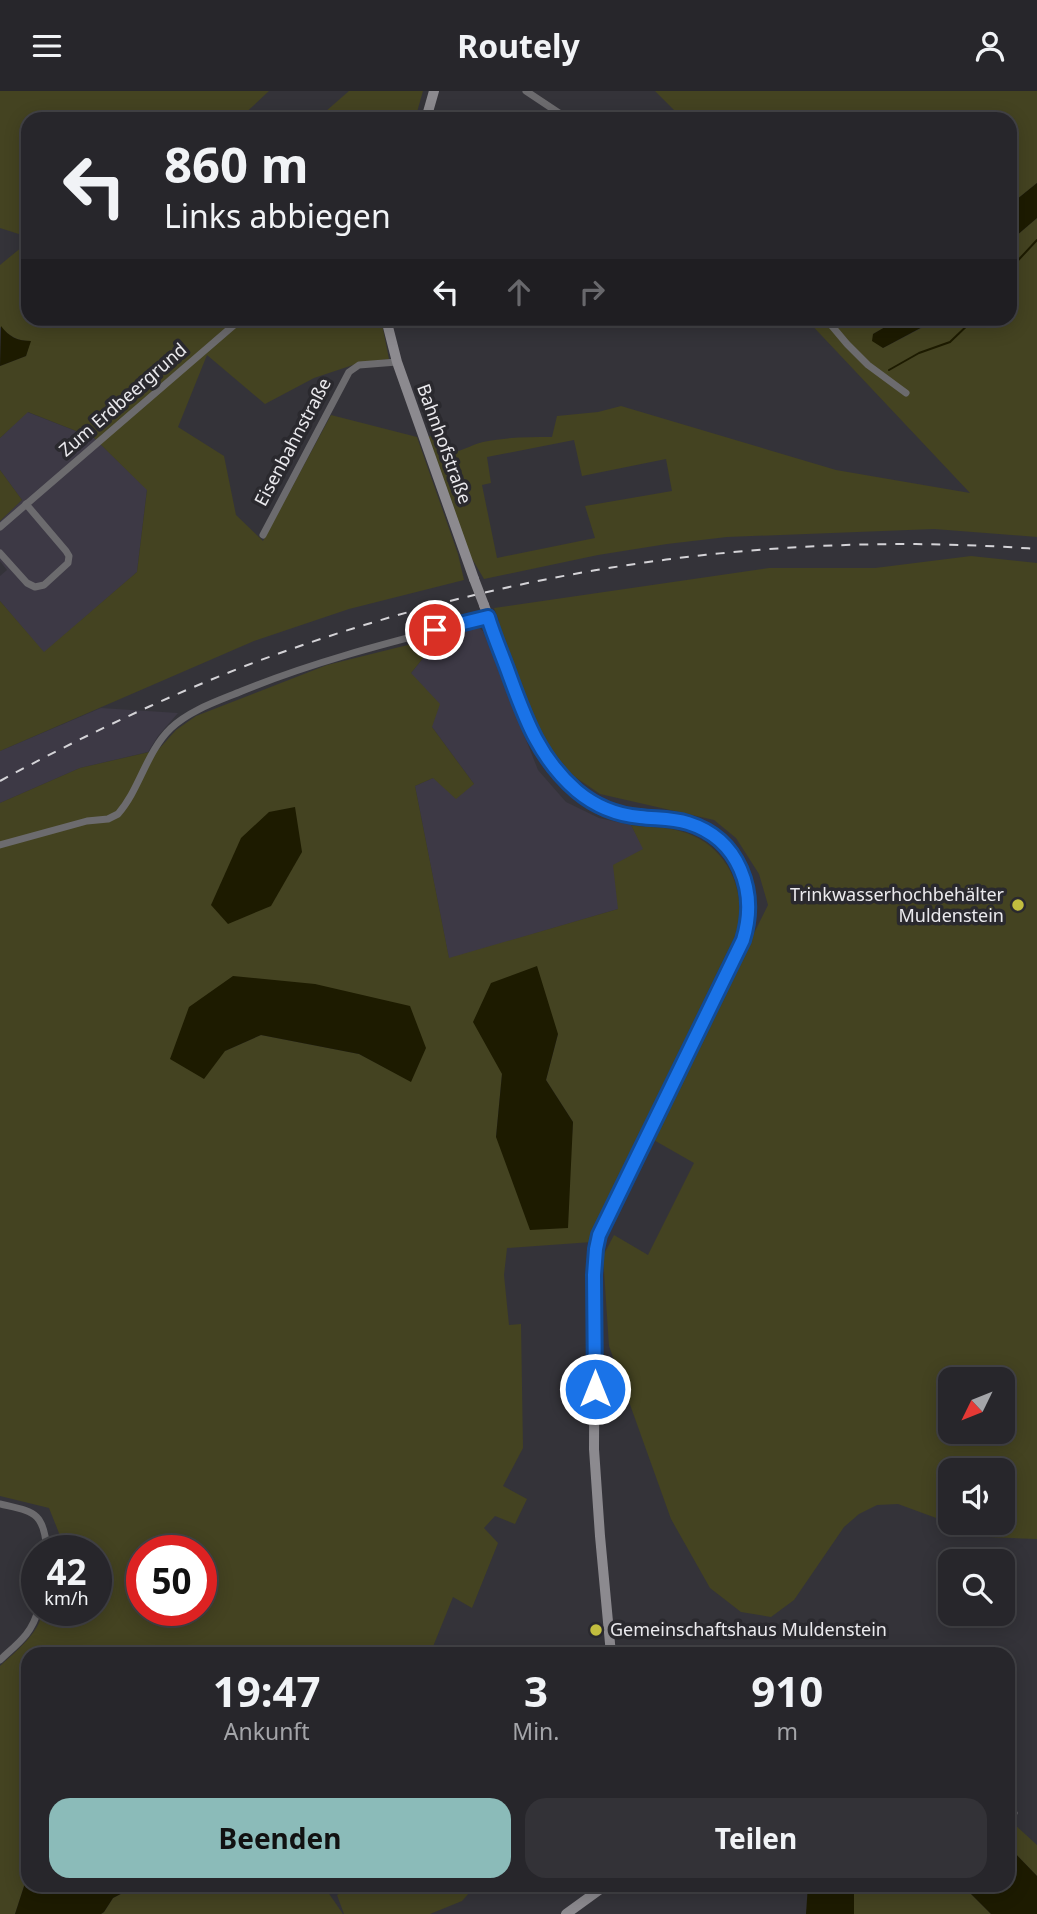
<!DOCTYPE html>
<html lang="de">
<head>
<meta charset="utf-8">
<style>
  body { margin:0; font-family:"Noto Sans",sans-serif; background:#333237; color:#f1f3f6; height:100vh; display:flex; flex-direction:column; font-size:26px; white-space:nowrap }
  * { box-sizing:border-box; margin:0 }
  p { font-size:23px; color:#a4a5a9 }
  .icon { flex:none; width:38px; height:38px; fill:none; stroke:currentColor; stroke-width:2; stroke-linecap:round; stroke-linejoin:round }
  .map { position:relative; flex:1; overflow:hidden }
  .sheet { position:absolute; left:21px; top:1556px; width:994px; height:245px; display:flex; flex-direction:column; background:#27262b; border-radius:21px; box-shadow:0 4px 18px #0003,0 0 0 2px #434347 }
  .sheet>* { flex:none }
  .top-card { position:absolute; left:21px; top:21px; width:996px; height:214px; border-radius:21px; box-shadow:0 4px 18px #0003,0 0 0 2px #434347; background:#27262b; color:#f1f3f6; overflow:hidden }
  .needle { width:46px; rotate:227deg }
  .fabs { position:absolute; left:938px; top:1276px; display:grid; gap:14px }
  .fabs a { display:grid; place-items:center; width:77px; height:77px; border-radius:14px; background:#27262b; box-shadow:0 4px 18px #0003,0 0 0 2px #434347; font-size:35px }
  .speed { position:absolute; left:21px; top:1444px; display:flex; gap:14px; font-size:35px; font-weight:700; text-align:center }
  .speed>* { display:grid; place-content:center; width:91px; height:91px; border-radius:50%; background:#27262b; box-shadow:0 4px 18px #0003,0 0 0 2px #434347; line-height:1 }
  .speed small { font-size:18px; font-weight:400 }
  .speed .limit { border:10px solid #d22; background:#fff; color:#111 }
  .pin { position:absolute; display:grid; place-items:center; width:60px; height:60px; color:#fff; margin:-30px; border:4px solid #fff; border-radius:50%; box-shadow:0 2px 7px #0007 }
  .me { position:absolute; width:77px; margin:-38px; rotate:0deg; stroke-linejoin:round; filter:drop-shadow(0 0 5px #0008) }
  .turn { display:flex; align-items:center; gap:24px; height:147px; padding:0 28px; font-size:32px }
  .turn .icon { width:91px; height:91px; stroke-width:2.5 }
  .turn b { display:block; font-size:49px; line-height:60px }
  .lanes { display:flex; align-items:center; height:66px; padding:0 28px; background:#0003; justify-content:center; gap:35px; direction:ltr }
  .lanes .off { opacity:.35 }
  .eta { display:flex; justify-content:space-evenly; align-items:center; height:119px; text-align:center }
  .eta b { font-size:42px; font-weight:700; line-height:49px }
  .primary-button { display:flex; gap:14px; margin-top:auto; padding:14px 28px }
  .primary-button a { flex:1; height:80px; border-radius:21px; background:#8bbbb9; color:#111; font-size:28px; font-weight:700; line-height:80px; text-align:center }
  .primary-button a+a { background:#333237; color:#f1f3f6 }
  header { display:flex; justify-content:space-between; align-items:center; height:91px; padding:0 28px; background:#27262b; font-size:32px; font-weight:700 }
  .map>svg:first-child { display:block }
</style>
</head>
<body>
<header><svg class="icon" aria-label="menu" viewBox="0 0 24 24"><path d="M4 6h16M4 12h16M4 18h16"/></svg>Routely<svg class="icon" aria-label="person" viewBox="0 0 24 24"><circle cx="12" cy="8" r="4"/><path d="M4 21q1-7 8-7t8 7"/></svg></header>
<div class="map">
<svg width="1037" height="1823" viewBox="0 0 1037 1823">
  <rect width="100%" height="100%" fill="#343339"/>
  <g fill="#3d3945">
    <polygon points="27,321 94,347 147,398 137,481 44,562 0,510 0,485 7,479 0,470 0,430 22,409 0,379 0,347"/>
    <polygon points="479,537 483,540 538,679 566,711 599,727 631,734 644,758 618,818 449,868 415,695 433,687 474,693 432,636 411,582 440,546"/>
    <polygon points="101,617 178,622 158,645 148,661 80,677 0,712 0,660"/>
  </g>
  <g fill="#444321" fill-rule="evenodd">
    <polygon points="0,0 269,0 239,28 28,28 28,146 0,137"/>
    <polygon points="349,0 423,0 415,28 317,28"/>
    <polygon points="655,0 1037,0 1037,92 1010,114 1010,28 683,28"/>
    <path d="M1037,127V446L934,438L727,446L667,453L598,464L484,488L471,466L427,346L432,345L440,361C454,366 469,354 483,351C506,346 529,346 552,346L557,325L598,321L621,315L836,379L970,402L806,228H899L873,243L883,257L927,234L940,235L949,228H1010V150ZM574,349L582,385L666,368L672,400L585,415L595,447L497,467L482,394L491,392L487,366Z"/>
    <path d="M28,151V228H381L389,268L359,272L314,287L265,313L207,264L178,336L224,365L236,424L263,450L331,324L417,346L458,463L464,489L349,518L254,550L0,660V510L44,561L137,481L147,399L94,347L28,321L0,347V275L26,265L30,250C16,250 9,244 0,236V174Z"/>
    <polygon points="0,379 22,409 0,430"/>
    <path d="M971,465L1037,472V1448L988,1446L898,1413L877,1414L859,1423L844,1436L794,1509L771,1526L741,1521L710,1497L671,1428L609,1255L603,1165L614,1144L648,1164L694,1072L652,1048L768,814L759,783L736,747L714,729L600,703L575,686L549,663L529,626L498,538L499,530L494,517L769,477H875ZM950,1288H1003V1340H950ZM950,1379H1003V1432H950Z"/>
    <path d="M440,546L411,582L440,613L432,636L474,693L456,708L433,687L415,695L449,867L618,818L613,774L643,758L631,734C647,737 664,735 680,740C726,752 749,799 736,843L669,981L592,1151L507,1157L504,1184L509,1234L521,1233L523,1357L503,1395L527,1408L515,1433L495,1425L484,1437L498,1452L472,1517L453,1506L430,1563H28V1783L15,1823H0V1575C17,1559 39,1543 43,1519H96V1460L60,1459L63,1452L49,1417L0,1405V712L80,677L158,659L176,639L196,625L327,574ZM315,893L411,990L359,963L261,944L225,960ZM558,943L546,989L573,1031L571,1057L496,1046L502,983ZM142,1460H201V1519H142Z"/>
    <polygon points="1008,1720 1012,1731 1037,1754 1037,1785 1008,1755"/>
    <polygon points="138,1794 323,1794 343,1823 101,1823 104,1821 113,1807"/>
    <polygon points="356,1794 476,1794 462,1810 430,1823 344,1823 337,1804"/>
    <polygon points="854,1794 962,1794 991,1823 854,1823"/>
  </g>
  <g fill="#1d1b00">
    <polygon points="1037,92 1037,127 1010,150 1010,114"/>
    <polygon points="899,228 949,228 940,235 926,234 883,257 872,250 873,243"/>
    <path d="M1,235C9,246 18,250 31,250L26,265L0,275Z"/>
    <polygon points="295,716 302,761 271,815 228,833 211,814 241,747 269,721"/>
    <polygon points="537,875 558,943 546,989 573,1031 568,1137 530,1139 496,1046 502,983 473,931 491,892"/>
    <polygon points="233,885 315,893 410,915 426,957 411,991 359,963 261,944 225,960 204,988 170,968 189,916"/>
    <polygon points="1008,1755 1037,1785 1037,1823 991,1823 962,1794 1008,1794"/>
    <polygon points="28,1783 28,1794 138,1794 113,1807 104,1821 101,1823 15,1823"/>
    <polygon points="808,1794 854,1794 854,1823 806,1823"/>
  </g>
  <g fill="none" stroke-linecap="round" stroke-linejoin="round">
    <g stroke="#1d1b00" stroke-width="2">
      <polyline points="1010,178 1037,149"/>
      <polyline points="889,279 919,262 950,251 974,228"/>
    </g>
    <g stroke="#6c6b6e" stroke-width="7">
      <polyline points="526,0 568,28"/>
      <polyline points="446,228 457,228"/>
      <polyline points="826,228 847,253 868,274 906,302"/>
      <polyline points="0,436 241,228"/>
      <polyline points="263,444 349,281 359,274 397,271"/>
      <polyline points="0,462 27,492 35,496 44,494 68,472 69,465 66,460 26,413"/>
      <path d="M0,754L87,730L108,728L118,723C140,698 146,661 171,637C190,619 218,610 242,600C323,567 404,548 488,526"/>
      <path d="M0,1413C34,1421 44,1420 47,1460"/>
      <path d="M0,1569C17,1553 32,1543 38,1519"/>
      <polyline points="1008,1715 1014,1722"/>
    </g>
    <g stroke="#8c8a8f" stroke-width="10">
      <polyline points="426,28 434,0"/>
      <polyline points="386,228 397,271 474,488"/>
      <path d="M484,514C492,537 501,561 509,584C525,628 536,660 571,694C590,713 614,724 641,726C657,728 673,728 689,733C740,749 758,801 743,849L607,1127L599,1144L595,1171L594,1358L600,1445L611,1563"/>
      <polyline points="566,1823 606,1794"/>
    </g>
    <path stroke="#d4d3d7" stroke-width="2" stroke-dasharray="9 9" stroke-linecap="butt" d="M0,690C79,647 161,608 245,575C496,479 769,438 1037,458"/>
    <polyline stroke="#8c8a8f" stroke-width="10" points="474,488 484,514"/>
  </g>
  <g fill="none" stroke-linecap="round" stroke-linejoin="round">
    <g stroke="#114b97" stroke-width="18">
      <path id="route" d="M435,539L488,526C494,546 503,566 510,586C526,630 540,668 577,700C595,715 617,724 640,726C656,728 672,727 688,732C739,748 758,800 743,849L599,1144L596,1158L594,1184L595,1298"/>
    </g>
    <use href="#route" stroke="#1a73e8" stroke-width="12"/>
  </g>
  <g fill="#c2bd3f" stroke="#2a292e" stroke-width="2.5">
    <circle cx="1018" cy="814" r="7"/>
    <circle cx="596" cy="1539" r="7"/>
  </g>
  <g text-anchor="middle" stroke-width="7" stroke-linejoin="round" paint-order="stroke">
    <g font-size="18" fill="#ebeaee" stroke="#2a292e">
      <text transform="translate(123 309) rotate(-41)" y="6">Zum Erdbeergrund</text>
      <text transform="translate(293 351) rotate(-62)" y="6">Eisenbahnstraße</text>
      <text transform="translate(444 353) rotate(70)" y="6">Bahnhofstraße</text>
    </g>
    <g font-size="18" fill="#ebeaee" stroke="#2a292e" text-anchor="end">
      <text x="1004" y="810">Trinkwasserhochbehälter<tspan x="1004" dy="21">Muldenstein</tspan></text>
      <text x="610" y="1545" text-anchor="start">Gemeinschaftshaus Muldenstein</text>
    </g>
  </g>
</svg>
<div class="fabs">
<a><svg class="needle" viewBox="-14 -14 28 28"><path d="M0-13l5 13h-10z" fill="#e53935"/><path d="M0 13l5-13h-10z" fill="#a4a5a9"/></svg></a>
<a><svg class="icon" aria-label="sound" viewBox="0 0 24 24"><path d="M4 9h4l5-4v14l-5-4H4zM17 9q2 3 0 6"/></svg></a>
<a><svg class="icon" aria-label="search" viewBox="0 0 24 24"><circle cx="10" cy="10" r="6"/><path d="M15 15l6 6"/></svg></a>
</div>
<div class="speed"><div>42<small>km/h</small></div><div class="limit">50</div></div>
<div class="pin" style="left:435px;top:539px;background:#d93025"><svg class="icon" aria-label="arrive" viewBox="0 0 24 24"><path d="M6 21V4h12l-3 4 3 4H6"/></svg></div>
<svg class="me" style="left:595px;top:1298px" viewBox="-20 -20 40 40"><circle r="17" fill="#1a73e8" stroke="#fff" stroke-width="3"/><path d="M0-11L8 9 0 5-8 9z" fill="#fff"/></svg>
<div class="top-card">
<div class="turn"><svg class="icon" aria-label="left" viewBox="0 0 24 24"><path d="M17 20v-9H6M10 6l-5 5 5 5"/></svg><div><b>860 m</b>Links abbiegen</div></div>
<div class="lanes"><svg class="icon" aria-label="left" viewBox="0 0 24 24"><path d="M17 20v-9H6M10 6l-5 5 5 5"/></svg><svg class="icon off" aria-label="ahead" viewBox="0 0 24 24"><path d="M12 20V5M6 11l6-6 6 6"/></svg><svg class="icon off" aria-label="right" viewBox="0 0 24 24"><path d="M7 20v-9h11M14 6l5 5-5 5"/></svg></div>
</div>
<section class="sheet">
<div class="eta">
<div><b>19:47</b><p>Ankunft</p></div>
<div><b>3</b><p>Min.</p></div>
<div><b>910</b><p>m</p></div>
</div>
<div class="primary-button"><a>Beenden</a><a>Teilen</a></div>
</section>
</div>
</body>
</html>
